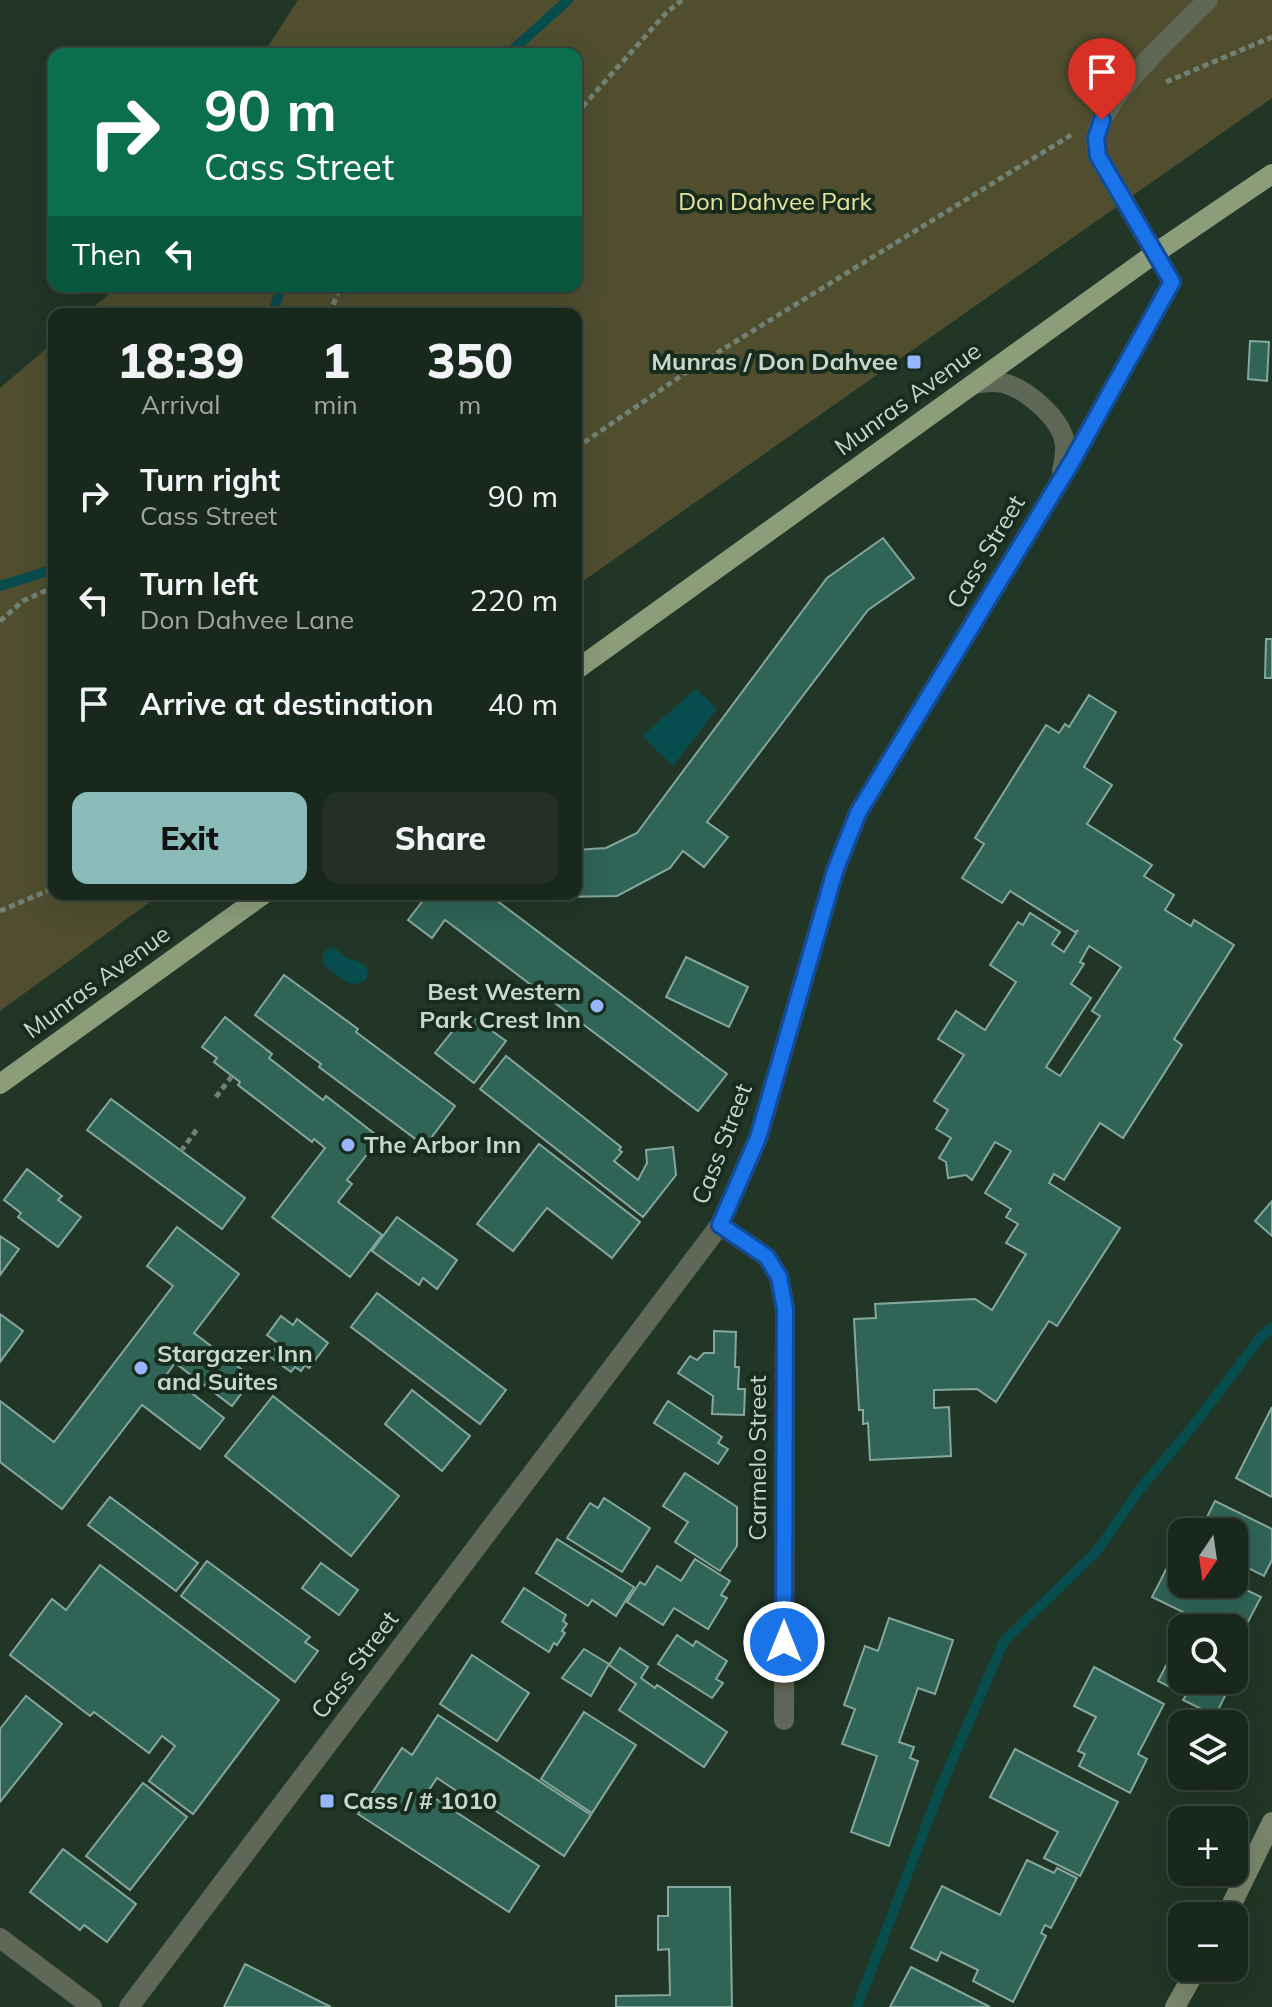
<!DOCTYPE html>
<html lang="en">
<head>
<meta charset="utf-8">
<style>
  body { margin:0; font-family:Mulish,sans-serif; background:#223025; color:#f1f3f6; height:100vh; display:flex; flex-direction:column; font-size:30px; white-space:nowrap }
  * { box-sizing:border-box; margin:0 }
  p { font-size:26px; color:#9fa6a3 }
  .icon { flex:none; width:44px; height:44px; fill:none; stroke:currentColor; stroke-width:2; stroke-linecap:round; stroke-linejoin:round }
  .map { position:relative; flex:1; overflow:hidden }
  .side { position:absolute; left:48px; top:308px; width:534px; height:592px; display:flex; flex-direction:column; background:#19281c; border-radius:16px; box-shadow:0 8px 32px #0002,0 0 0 2px #37443b }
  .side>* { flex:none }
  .top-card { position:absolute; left:48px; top:48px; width:534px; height:244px; border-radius:16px; box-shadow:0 8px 32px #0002,0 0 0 2px #37443b; background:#0b6e4f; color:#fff; overflow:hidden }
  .needle { width:52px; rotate:193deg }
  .tools { position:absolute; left:1168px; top:1518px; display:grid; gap:16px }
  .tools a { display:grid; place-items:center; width:80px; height:80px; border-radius:16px; background:#19281c; box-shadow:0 8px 32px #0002,0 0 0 2px #37443b; font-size:40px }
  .pin { position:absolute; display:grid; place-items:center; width:68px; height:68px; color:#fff; margin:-82px -34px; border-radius:50% 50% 50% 0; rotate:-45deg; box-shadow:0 0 8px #0007 }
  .pin .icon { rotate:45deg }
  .me { position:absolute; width:88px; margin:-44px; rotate:0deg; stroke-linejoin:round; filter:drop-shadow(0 0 6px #0008) }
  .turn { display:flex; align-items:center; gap:28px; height:168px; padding:0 24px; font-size:36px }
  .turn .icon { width:104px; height:104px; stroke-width:2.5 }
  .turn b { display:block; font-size:56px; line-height:68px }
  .then { display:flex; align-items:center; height:76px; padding:0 24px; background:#0003; gap:16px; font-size:30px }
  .eta { display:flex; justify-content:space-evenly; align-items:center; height:136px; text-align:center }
  .eta b { font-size:48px; font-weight:800; line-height:56px }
  .button { display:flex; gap:16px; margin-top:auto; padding:16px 24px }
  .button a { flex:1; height:92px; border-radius:16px; background:#8bbbb9; color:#111; font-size:32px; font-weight:800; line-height:92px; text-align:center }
  .button a+a { background:#223025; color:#f1f3f6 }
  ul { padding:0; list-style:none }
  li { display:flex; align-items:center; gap:24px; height:104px; padding:0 24px }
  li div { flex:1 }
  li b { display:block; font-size:30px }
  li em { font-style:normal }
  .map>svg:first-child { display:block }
</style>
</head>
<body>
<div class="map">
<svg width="1272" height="2007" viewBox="0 0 1272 2007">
  <rect width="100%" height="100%" fill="#213626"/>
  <g fill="#504e2f">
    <polygon points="298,0 1272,0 1272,98 576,586 576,314 86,314 110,293 115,286 576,286 576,54 263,54"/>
    <polygon points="54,342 54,894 161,894 0,1011 0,388"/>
  </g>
  <g fill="#084d4e">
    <polygon points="696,689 717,709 673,766 642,736"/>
    <path d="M331,947C339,949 340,954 347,958C357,962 362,960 368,970L366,980C350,991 337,975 324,965L323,953Z"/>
  </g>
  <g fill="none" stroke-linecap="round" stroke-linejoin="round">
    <g stroke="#084d4e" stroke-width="10">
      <polyline points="508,54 568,0"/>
      <polyline points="273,314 281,286"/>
      <polyline points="0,586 54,569"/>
      <polyline points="857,2007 942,1784 1004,1641 1097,1551 1140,1489 1193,1426 1260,1338 1272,1327"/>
    </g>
  </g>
  <g fill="#2f6456" stroke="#86a79d" stroke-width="2" fill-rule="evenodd">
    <polygon points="1250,341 1269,342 1267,381 1248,379"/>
    <polygon points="883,538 914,578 868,610 707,822 728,837 704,867 683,851 670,868 617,896 558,897 551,894 576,894 576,850 606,848 637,833 827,578"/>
    <polygon points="1266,639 1272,639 1272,678 1265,678"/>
    <path d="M1089,695L1116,712L1084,767L1112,785L1087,824L1152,865L1144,876L1174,895L1165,910L1191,926L1194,920L1234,945L1174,1039L1182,1045L1123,1138L1100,1123L1064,1180L1054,1174L1049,1183L1120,1228L1057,1326L1049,1321L996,1402L977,1389L934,1390V1408L949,1407L951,1456L870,1460L868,1423L863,1424V1410H859L854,1319L876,1318L875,1304L975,1299L992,1310L1026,1254L1006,1243L1018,1224L1006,1217L1011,1209L985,1193L1011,1151L995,1142L972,1180L966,1175L948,1178L946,1162L939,1158L951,1138L936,1129L948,1110L934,1101L964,1055L938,1039L956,1011L985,1030L1016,982L990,965L1018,922L1023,925L1030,913L1060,932L1052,944L1064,952L1078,930L1075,932L1010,891L1002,903L962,878L984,844L975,838L1046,725L1059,733L1065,724L1069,727ZM1089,946L1121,967L1092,1011L1100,1016L1060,1076L1046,1067L1091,998L1071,984L1084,964L1080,962Z"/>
    <polygon points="428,894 488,894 727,1074 698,1111 445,920 432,938 408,920"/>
    <polygon points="686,957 748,987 729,1027 666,997"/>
    <polygon points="284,975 358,1029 356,1032 455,1106 425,1146 319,1067 321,1064 255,1015"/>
    <polygon points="467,1013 506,1041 474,1083 435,1053"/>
    <polygon points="225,1017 272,1054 269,1058 323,1100 326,1096 380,1138 347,1180 352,1184 338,1202 382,1235 350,1277 272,1217 325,1148 314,1139 312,1142 238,1085 240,1082 214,1062 217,1058 202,1047"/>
    <polygon points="506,1056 621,1147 619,1150 622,1152 614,1161 638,1180 647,1163 646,1150 673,1147 676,1175 643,1217 480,1089"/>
    <polygon points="111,1099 245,1198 222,1229 87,1130"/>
    <polygon points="539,1144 640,1222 612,1258 547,1208 513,1251 477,1224"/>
    <polygon points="27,1169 62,1196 58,1200 81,1217 58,1247 18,1217 21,1213 4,1200"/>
    <polygon points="1272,1201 1272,1236 1255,1221"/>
    <polygon points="397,1217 457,1260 437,1289 423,1278 419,1285 372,1251"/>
    <polygon points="177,1227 239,1274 194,1333 253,1378 232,1406 175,1363 167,1374 224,1418 200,1449 142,1405 62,1509 0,1462 0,1401 54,1442 173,1286 147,1266"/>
    <polygon points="0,1236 19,1249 0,1275"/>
    <polygon points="377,1293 506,1390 480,1424 351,1327"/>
    <polygon points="0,1314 23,1331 0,1362"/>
    <polygon points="281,1316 293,1325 297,1319 328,1343 309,1368 305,1365 301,1371 295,1367 291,1372 269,1356 279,1344 267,1335"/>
    <polygon points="714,1331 736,1332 735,1367 739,1367 738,1389 745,1389 744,1415 712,1414 713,1396 678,1373 690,1356 697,1360 704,1353 714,1353"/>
    <polygon points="412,1390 470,1436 442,1471 385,1424"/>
    <polygon points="273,1396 399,1496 351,1556 225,1456"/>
    <polygon points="668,1401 722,1437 718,1443 728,1449 718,1464 654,1423"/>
    <polygon points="1272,1407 1272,1497 1236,1478"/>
    <polygon points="685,1473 737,1507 737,1546 720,1571 675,1542 688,1522 663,1506"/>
    <polygon points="110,1497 198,1563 176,1591 88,1525"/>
    <polygon points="604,1498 650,1528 622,1572 567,1538 590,1503 598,1508"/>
    <polygon points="1215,1501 1272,1529 1272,1560 1264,1576 1234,1561 1234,1532 1188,1532 1194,1518 1204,1523"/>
    <polygon points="557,1539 634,1587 616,1616 592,1600 588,1606 536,1573"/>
    <polygon points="1174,1554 1182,1557 1182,1584 1234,1584 1261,1597 1238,1641 1234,1639 1234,1628 1214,1628 1208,1625 1206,1628 1182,1628 1182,1653 1168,1646 1185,1613 1152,1597"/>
    <polygon points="695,1559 730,1581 721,1595 727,1598 708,1629 674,1608 663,1625 627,1602 640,1582 645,1585 657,1566 681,1581"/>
    <polygon points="207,1561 310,1637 305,1642 318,1651 295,1682 181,1596"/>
    <polygon points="321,1563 358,1590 339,1615 302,1588"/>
    <polygon points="100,1565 279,1700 193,1814 149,1781 175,1746 162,1736 149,1753 94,1712 90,1716 10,1655 52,1599 66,1610"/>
    <polygon points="524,1588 566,1615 563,1621 567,1624 562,1631 565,1633 557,1645 554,1643 549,1652 502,1622"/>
    <polygon points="889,1618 953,1640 935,1694 918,1688 899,1742 914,1747 910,1758 918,1761 889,1846 851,1832 877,1756 842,1744 855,1709 844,1705 865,1646 878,1651"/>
    <polygon points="677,1635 693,1646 696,1641 727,1661 716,1679 723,1683 712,1698 658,1664"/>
    <polygon points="620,1648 648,1667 641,1678 655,1688 657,1685 727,1732 704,1767 619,1710 636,1684 609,1665"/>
    <polygon points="584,1649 609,1664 591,1696 562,1678"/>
    <polygon points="1173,1652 1182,1657 1182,1680 1228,1680 1232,1682 1217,1712 1214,1710 1212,1714 1183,1700 1186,1695 1158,1681"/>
    <polygon points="472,1655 529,1693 497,1741 440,1704"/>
    <polygon points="1094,1667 1164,1704 1138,1754 1147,1759 1130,1793 1079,1766 1085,1754 1078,1751 1096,1717 1074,1706"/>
    <polygon points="26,1696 62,1724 0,1802 0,1729"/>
    <polygon points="584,1712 636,1745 592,1813 541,1779"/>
    <polygon points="438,1715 591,1815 564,1856 473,1796 470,1800 437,1778 427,1793 539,1866 509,1912 358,1814 402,1748 412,1755"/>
    <polygon points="1015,1749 1118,1802 1080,1876 1044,1858 1058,1832 990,1797"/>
    <polygon points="143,1783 187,1817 130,1890 86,1856"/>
    <polygon points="63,1849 136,1904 107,1942 84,1925 80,1930 30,1892"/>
    <polygon points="1027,1860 1054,1873 1057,1868 1077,1878 1051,1928 1045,1925 1041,1933 1046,1936 1013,2002 973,1981 978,1970 941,1952 937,1961 911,1948 942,1886 1000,1915"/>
    <polygon points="668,1887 730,1887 732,2007 616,2007 616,1996 670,1995 669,1949 658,1950 658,1916 668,1916"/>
    <polygon points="245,1964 331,2007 224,2007"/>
    <polygon points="911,1967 990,2007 890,2007"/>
  </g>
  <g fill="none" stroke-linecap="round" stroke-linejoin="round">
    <g stroke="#718275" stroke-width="5" stroke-dasharray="6 4" stroke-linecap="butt">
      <polyline points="1166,82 1272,37"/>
      <polyline points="576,114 666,13 682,0"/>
      <polyline points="330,314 340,286"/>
      <polyline points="576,448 694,367 1071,135"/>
      <polyline points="0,621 23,601 54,587"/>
      <polyline points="0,911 54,888"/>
      <polyline points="216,1097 232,1076"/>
      <polyline points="181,1151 198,1128"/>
    </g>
    <g stroke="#5f6756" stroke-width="20">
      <path d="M973,384C986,382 999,380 1012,386C1031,394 1060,419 1064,440C1067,451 1064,460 1062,471"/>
      <polyline points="720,1225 767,1257 779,1277 785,1309 784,1720"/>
      <polyline points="0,1938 92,2007"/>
      <path d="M129,2007L720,1225L758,1138L835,871L858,813L1071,463L1172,282L1098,156C1097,151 1095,144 1096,138C1100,100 1180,28 1208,0"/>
    </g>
    <g stroke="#79856b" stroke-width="20">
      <polyline points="1226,1916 1272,1822"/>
      <polyline points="1175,2007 1197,1968"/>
    </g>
    <g stroke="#8c9d7a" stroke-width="20">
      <polyline points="576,670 1154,254 1272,174"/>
      <polyline points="0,1084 264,894"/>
    </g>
  </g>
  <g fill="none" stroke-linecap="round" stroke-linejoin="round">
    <g stroke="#114b97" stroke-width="20">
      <polyline id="route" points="784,1642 785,1309 779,1277 767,1257 720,1225 758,1138 835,871 858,813 1071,463 1172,282 1098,156 1096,138 1102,120"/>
    </g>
    <use href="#route" stroke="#1a73e8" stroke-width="14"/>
  </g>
  <g fill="#96b6fd" stroke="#172c1d" stroke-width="3">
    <rect x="906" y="354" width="16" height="16" rx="4"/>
    <circle cx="597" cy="1006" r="8"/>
    <circle cx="348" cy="1145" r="8"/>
    <circle cx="141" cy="1368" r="8"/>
    <rect x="319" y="1793" width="16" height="16" rx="4"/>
  </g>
  <g text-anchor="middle" stroke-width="8" stroke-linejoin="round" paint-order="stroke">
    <g font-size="24" fill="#e7e39b" stroke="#172c1d">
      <text x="775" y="210">Don Dahvee Park</text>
    </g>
    <g font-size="24" font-weight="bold" fill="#c9d6cc" stroke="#172c1d" text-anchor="start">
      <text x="898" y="370" text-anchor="end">Munras / Don Dahvee</text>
      <text x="581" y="1000" text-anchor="end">Best Western<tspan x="581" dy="28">Park Crest Inn</tspan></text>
      <text x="364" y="1153">The Arbor Inn</text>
      <text x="157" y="1362">Stargazer Inn<tspan x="157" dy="28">and Suites</tspan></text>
      <text x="343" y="1809">Cass / # 1010</text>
    </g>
    <g font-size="24" fill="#c9d6cc" stroke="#172c1d">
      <text transform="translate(908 399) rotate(-36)" y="8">Munras Avenue</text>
      <text transform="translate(986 552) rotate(-59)" y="8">Cass Street</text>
      <text transform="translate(97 982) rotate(-36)" y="8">Munras Avenue</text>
      <text transform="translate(722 1144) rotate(-69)" y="8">Cass Street</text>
      <text transform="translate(758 1458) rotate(-90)" y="8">Carmelo Street</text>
      <text transform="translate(355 1665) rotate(-53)" y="8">Cass Street</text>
    </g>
  </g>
</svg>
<div class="tools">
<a><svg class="needle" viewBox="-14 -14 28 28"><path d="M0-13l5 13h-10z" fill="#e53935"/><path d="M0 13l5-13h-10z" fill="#9fa6a3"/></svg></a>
<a><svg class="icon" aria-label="search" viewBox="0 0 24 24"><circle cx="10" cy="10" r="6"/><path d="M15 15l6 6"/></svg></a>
<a><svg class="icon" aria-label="layers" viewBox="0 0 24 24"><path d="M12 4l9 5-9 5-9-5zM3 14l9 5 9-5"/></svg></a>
<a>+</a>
<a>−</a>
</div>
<div class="pin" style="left:1102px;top:120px;background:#d93025"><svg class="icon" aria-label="arrive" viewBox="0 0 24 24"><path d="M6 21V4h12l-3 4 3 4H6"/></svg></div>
<svg class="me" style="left:784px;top:1642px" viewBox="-20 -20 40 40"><circle r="17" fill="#1a73e8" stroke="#fff" stroke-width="3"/><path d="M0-11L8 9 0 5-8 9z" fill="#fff"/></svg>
<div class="top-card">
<div class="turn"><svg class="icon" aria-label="right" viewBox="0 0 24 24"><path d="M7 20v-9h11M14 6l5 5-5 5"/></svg><div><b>90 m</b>Cass Street</div></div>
<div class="then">Then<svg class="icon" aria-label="left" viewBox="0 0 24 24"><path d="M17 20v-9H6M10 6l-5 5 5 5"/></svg></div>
</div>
<section class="side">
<div class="eta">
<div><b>18:39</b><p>Arrival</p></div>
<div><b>1</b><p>min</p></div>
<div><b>350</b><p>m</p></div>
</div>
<ul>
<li><svg class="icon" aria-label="right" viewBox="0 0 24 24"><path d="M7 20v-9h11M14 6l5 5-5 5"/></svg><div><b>Turn right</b><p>Cass Street</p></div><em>90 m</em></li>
<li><svg class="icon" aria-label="left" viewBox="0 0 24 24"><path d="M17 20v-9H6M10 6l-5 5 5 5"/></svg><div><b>Turn left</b><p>Don Dahvee Lane</p></div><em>220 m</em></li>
<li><svg class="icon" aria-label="arrive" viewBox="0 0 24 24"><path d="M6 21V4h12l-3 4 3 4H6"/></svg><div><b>Arrive at destination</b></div><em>40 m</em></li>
</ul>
<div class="button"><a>Exit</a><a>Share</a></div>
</section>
</div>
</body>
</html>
